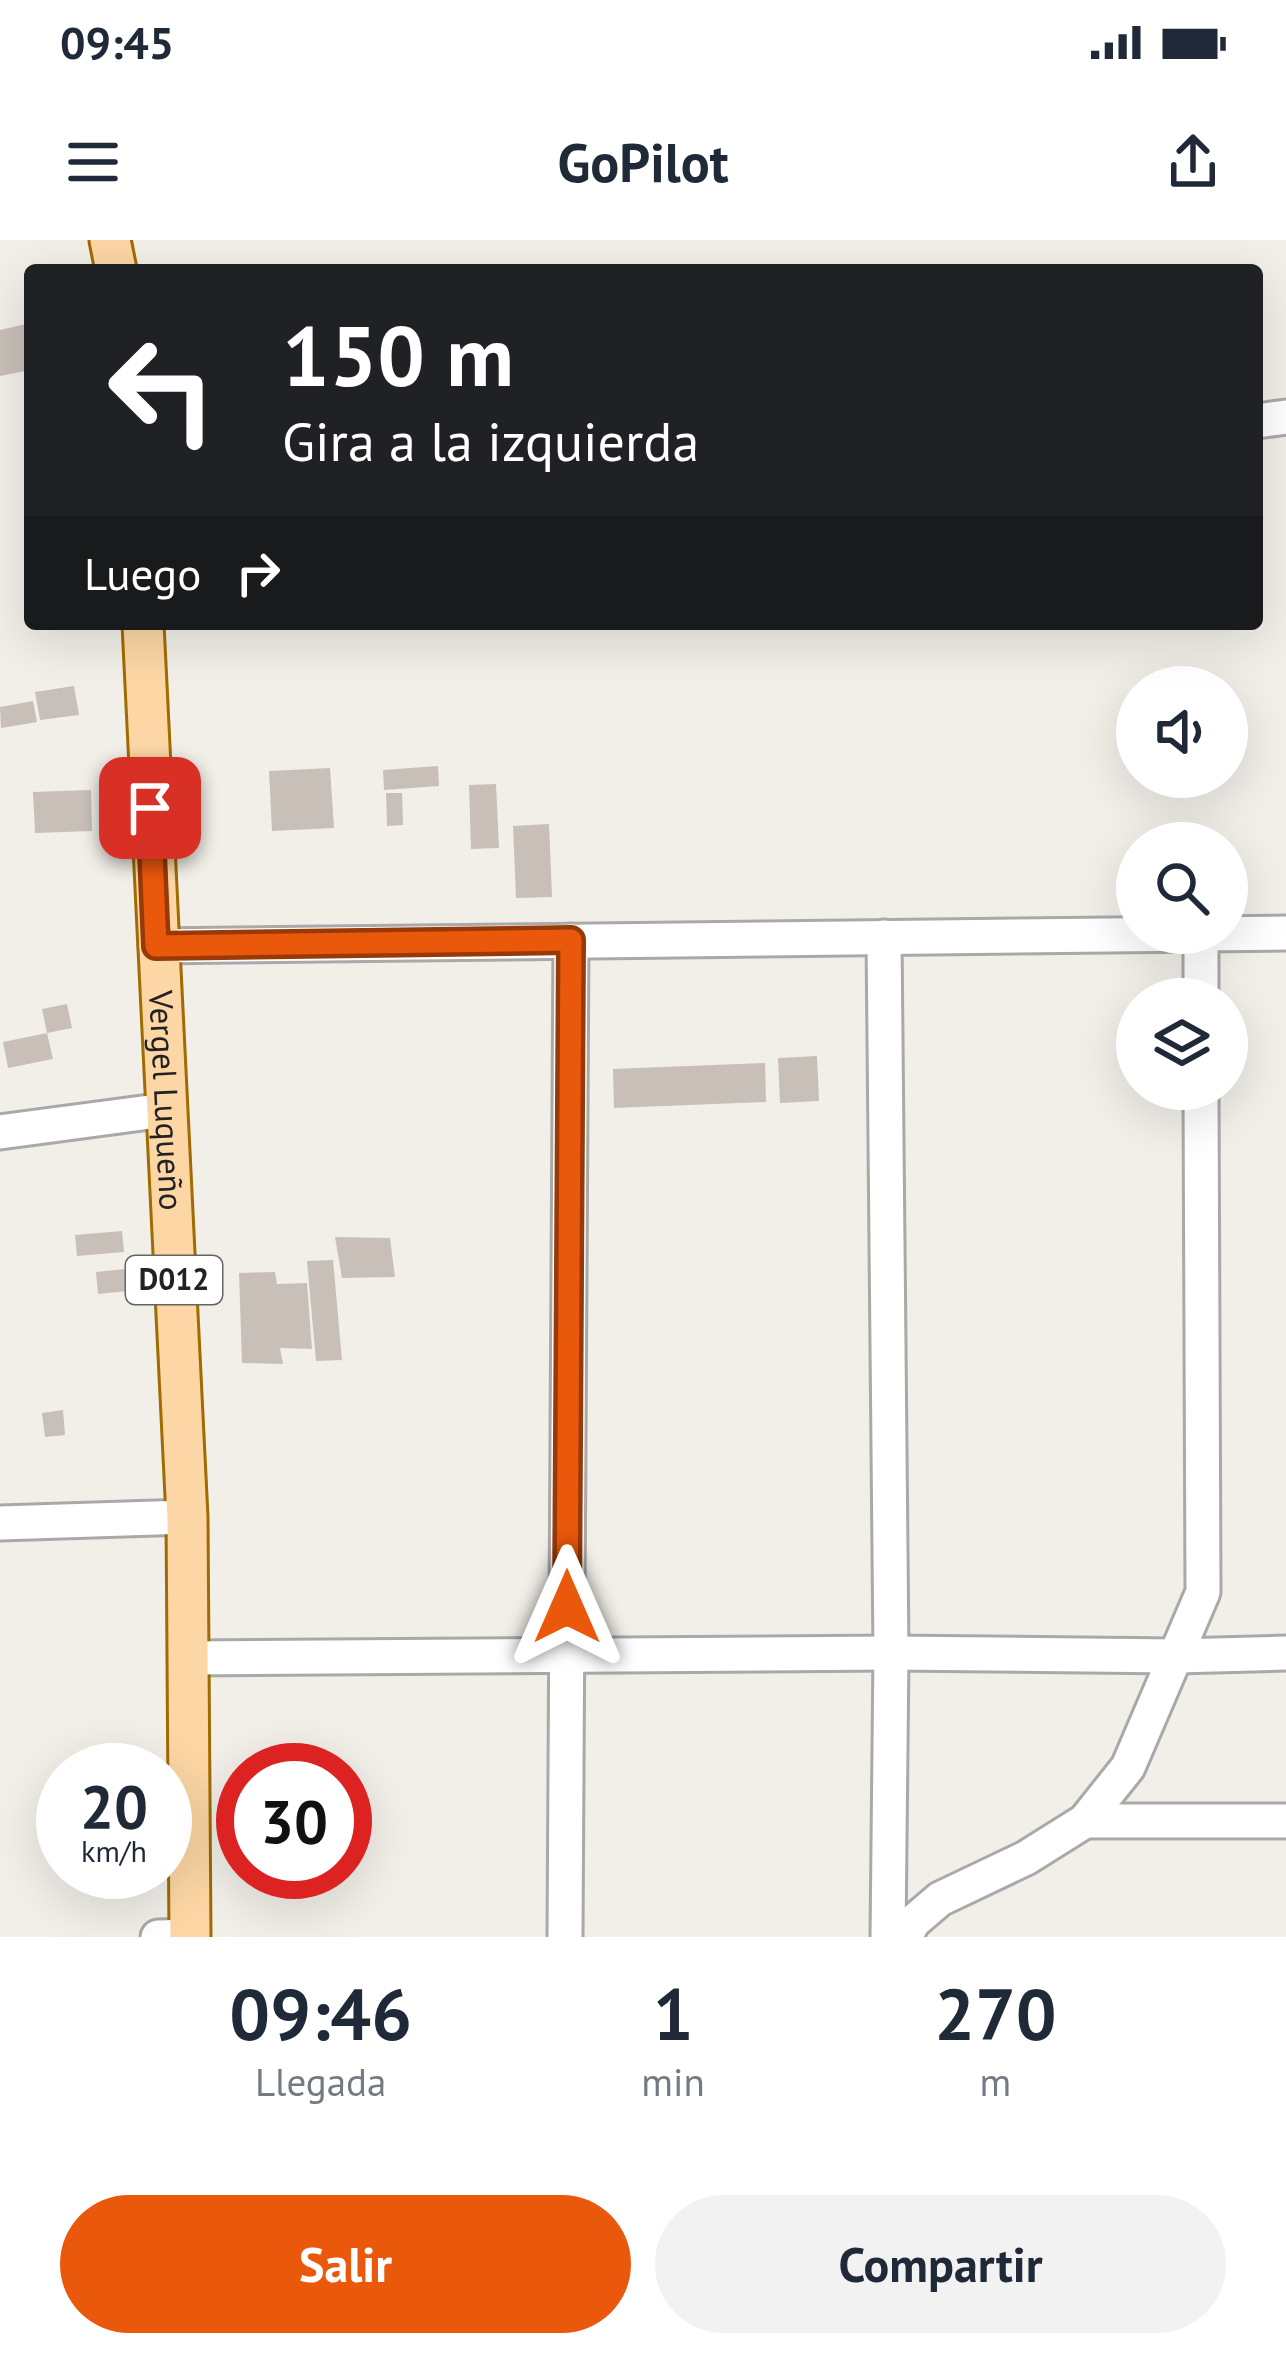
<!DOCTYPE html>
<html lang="es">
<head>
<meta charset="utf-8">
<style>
  body { margin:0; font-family:"PT Sans",sans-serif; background:#f2f2f3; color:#1f2937; height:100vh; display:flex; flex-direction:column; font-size:45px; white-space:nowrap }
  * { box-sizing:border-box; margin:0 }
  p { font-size:39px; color:#747a83 }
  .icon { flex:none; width:66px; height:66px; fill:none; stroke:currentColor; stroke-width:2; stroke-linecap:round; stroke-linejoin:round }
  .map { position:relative; height:1697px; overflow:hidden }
  .panel { display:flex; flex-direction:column; background:#fff; flex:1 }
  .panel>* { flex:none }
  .banner { position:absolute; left:24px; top:24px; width:1239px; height:366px; border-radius:12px; box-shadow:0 12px 48px #0002; background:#202124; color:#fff; overflow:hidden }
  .controls { position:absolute; left:1116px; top:426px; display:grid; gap:24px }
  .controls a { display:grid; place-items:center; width:132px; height:132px; border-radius:50%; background:#fff; box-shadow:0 12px 48px #0002; font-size:60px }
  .speed { position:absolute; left:36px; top:1503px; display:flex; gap:24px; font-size:60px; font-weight:700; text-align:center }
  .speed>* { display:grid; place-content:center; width:156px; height:156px; border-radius:50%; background:#fff; box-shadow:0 12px 48px #0002; line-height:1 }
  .speed small { font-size:30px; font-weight:400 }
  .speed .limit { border:18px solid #d22; background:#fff; color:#111 }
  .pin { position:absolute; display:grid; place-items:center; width:102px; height:102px; color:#fff; margin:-51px; border-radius:24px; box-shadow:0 6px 18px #0006 }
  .me { position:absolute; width:132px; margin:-66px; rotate:0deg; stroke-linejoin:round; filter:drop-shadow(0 0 9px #0008) }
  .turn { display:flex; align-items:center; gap:42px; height:252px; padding:0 60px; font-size:54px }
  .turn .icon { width:156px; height:156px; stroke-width:2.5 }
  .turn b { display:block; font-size:84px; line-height:102px }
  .then { display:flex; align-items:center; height:114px; padding:0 60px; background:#0003; gap:24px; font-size:45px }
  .eta { display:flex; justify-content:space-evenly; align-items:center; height:204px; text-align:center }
  .eta b { font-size:72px; font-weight:700; line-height:84px }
  .action { display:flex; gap:24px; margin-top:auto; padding:24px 60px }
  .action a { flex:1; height:138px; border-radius:72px; background:#ea580c; color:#fff; font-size:48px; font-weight:700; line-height:138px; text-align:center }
  .action a+a { background:#f2f2f3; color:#1f2937 }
  .status { display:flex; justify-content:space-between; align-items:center; height:84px; padding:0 60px; background:#fff; direction:ltr }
  .status svg { height:33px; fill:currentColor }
  header { display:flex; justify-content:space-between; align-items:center; height:156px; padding:0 60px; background:#fff; font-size:54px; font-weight:700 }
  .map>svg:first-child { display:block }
</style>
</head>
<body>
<div class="status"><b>09:45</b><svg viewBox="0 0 49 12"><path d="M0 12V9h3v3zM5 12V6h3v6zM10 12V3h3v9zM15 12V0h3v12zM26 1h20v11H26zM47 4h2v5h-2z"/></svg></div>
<header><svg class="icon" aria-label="menu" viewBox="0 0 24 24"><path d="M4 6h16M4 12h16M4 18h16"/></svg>GoPilot<svg class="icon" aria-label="share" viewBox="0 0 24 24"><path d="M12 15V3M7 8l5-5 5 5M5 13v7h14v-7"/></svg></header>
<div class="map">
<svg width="1286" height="1697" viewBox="0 0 1286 1697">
  <rect width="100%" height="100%" fill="#f2efe9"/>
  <g fill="#c7bfb8">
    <polygon points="30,83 30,130 0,136 0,90"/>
    <polygon points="74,446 79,475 40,480 35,452"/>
    <polygon points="33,461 37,482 1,488 0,467"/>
    <polygon points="438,526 439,546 384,550 383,530"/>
    <polygon points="330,528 334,588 272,591 269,531"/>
    <polygon points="496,544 499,608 471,609 469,545"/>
    <polygon points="91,550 92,591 35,593 33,552"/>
    <polygon points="386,553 402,553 403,585 387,586"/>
    <polygon points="549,584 552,657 516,658 513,586"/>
    <polygon points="67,764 72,788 47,793 53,819 8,828 3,802 47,793 42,769"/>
    <polygon points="817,816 819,861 780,863 778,818"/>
    <polygon points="765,823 766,862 614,868 613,829"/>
    <polygon points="122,991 124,1012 77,1016 75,995"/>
    <polygon points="335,997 390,998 395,1037 342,1038"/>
    <polygon points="333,1020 342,1120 316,1121 307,1021"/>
    <polygon points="126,1029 128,1051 98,1054 96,1032"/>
    <polygon points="275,1032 277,1044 307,1043 312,1109 280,1108 283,1124 242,1123 239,1033"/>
    <polygon points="63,1170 65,1195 45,1197 42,1173"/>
  </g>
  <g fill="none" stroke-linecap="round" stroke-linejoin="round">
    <g stroke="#a9a9a9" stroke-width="39">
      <g id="minor">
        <polyline points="1257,181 1286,177"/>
        <polyline points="1201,695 1201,759"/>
        <polyline points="884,697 891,1413 888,1697"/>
        <polyline points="156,706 1286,693"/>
        <polyline points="0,892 165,870"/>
        <polyline points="0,1283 187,1277"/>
        <polyline points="188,1418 891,1413 1177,1416 1286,1413"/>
        <polyline points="1085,1581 1286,1581"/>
        <polyline points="158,1697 190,1696"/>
        <polyline points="565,1697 571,701"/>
        <polyline points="905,1697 913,1682 940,1659 1026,1618 1085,1581 1128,1527 1203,1352 1201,849"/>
      </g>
    </g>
    <g stroke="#a06b00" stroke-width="45">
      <g id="major">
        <polyline points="110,0 116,30"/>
        <path id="s1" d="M143,384L187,1277L190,1697"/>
      </g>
    </g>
    <use href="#minor" stroke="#fff" stroke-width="33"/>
    <use href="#major" stroke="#fcd6a4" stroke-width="39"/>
  </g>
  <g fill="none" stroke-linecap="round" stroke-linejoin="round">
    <g stroke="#983908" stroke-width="30">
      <polyline id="route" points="150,568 156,706 571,700 567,1367"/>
    </g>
    <use href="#route" stroke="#ea580c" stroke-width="21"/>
  </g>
  <g text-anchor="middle" stroke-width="9" stroke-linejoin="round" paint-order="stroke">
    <rect fill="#fff" stroke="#646464" stroke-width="3" x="126" y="1016" width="96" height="48" rx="9"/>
    <g font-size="30" font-weight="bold" fill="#222">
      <text x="174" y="1050">D012</text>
    </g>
    <g font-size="33" fill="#222" stroke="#fff">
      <text dy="12" stroke="none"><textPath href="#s1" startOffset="477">Vergel Luqueño</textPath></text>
    </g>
  </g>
</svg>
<div class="controls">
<a><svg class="icon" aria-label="sound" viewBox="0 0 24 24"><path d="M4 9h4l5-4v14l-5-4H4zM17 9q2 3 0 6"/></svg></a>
<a><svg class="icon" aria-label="search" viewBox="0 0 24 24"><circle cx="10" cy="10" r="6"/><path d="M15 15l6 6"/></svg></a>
<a><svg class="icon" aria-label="layers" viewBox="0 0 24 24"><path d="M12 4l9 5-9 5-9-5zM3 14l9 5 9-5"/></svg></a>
</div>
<div class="speed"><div>20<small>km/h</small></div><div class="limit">30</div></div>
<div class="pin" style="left:150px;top:568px;background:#d93025"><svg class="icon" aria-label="arrive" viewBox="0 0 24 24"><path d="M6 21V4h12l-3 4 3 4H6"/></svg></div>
<svg class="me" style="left:567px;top:1367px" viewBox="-20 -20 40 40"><path d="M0-17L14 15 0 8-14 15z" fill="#ea580c" stroke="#fff" stroke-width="4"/></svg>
<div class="banner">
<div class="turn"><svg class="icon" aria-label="left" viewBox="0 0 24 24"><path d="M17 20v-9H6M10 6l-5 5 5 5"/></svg><div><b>150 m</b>Gira a la izquierda</div></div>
<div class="then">Luego<svg class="icon" aria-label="right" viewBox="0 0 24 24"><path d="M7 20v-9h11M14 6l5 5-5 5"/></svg></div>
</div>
</div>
<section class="panel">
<div class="eta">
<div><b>09:46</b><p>Llegada</p></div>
<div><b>1</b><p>min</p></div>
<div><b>270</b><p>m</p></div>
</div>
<div class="action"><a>Salir</a><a>Compartir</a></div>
</section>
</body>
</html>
